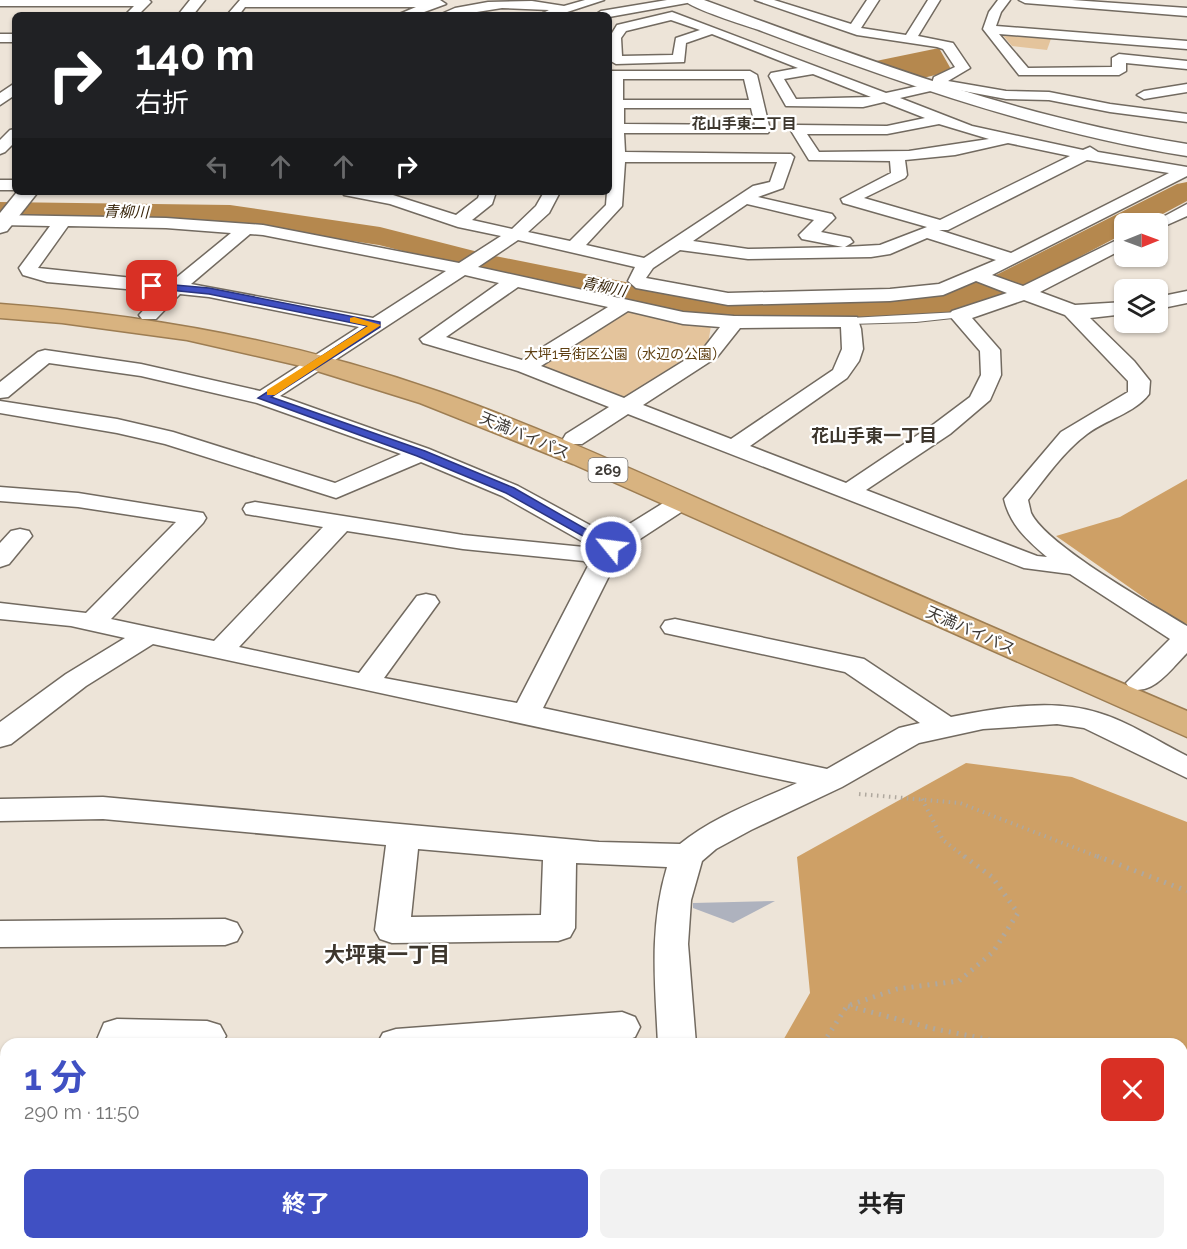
<!DOCTYPE html>
<html lang="ja">
<head>
<meta charset="utf-8">
<style>
  body { margin:0; font-family:Raleway,"Noto Sans JP",sans-serif; background:#f2f2f2; color:#222; height:100vh; display:flex; flex-direction:column; font-size:22px; white-space:nowrap }
  * { box-sizing:border-box; margin:0 }
  p { font-size:20px; color:#767676 }
  .icon { flex:none; width:33px; height:33px; fill:none; stroke:currentColor; stroke-width:2; stroke-linecap:round; stroke-linejoin:round }
  .map { position:relative; flex:1; overflow:hidden }
  .drawer { position:absolute; left:0px; top:1038px; width:1188px; height:212px; display:flex; flex-direction:column; background:#fff; border-radius:18px 18px 0 0; box-shadow:0 2px 4px #0004 }
  .drawer>* { flex:none }
  .banner { position:absolute; left:12px; top:12px; width:600px; height:183px; border-radius:9px; box-shadow:0 2px 4px #0004; background:#202124; color:#fff; overflow:hidden }
  .needle { width:39px; rotate:89deg }
  .tools { position:absolute; left:1114px; top:213px; display:grid; gap:12px }
  .tools a { display:grid; place-items:center; width:54px; height:54px; border-radius:9px; background:#fff; box-shadow:0 2px 4px #0004; font-size:30px }
  .pin { position:absolute; display:grid; place-items:center; width:51px; height:51px; color:#fff; margin:-26px; border-radius:12px; box-shadow:0 3px 9px #0006 }
  .me { position:absolute; width:66px; margin:-33px; rotate:299deg; stroke-linejoin:round; filter:drop-shadow(0 0 4px #0008) }
  .turn { display:flex; align-items:center; gap:21px; height:126px; padding:0 24px; font-size:27px }
  .turn .icon { width:78px; height:78px; stroke-width:2.5 }
  .turn b { display:block; font-size:42px; line-height:51px }
  .lanes { display:flex; align-items:center; height:57px; padding:0 24px; background:#0003; justify-content:center; gap:30px; direction:ltr }
  .lanes .off { opacity:.35 }
  .round { display:grid; place-items:center; flex:none; width:63px; height:63px; border-radius:9px; background:#f2f2f2 }
  .headline { display:flex; align-items:center; justify-content:space-between; height:102px; padding:0 24px }
  h1 { font-size:36px; font-weight:700; line-height:45px; color:#4050c3 }
  .button { display:flex; gap:12px; margin-top:auto; padding:12px 24px }
  .button a { flex:1; height:69px; border-radius:9px; background:#4050c3; color:#fff; font-size:24px; font-weight:700; line-height:69px; text-align:center }
  .button a+a { background:#f2f2f2; color:#222 }
  .map>svg:first-child { display:block }
</style>
</head>
<body>
<div class="map">
<svg width="1187" height="1249" viewBox="0 0 1187 1249">
  <rect width="100%" height="100%" fill="#ede4d8"/>
  <g fill="#e4c49c">
    <polygon points="1000,32 1052,36 1047,50 1012,46"/>
    <polygon points="623,310 711,326 707,349 620,401 536,366"/>
    <polygon points="6,1223 6,1244 160,1244 156,1249 0,1249 0,1224"/>
  </g>
  <g fill="#cea066">
    <polygon points="1187,479 1187,624 1179,622 1056,536 1120,517"/>
    <polygon points="966,763 1072,777 1187,822 1187,1249 905,1249 895,1244 1182,1244 1182,1044 781,1044 810,993 797,857"/>
    <polygon points="160,1244 246,1244 247,1249 156,1249"/>
  </g>
  <polygon fill="#b5884e" points="939,48 952,71 923,78 876,61"/>
  <g fill="none" stroke-linecap="round" stroke-linejoin="round">
    <polygon fill="#b5884e" fill-rule="evenodd" points="1187,182 1187,201 1144,224 1125,224 1125,233 1020,288 950,313 836,320 720,321 489,273 379,245 230,223 0,220 0,202 230,205 380,227 490,255 720,301 836,300 945,293 998,274 1177,184"/>
  </g>
  <polygon fill="#aeb2be" points="775,901 733,923 693,908 693,903"/>
  <g fill="none" stroke-linecap="round" stroke-linejoin="round">
    <g stroke="#726a60" stroke-width="2">
      <polygon id="service" points="959,312 962,313 962,317 916,322 850,324 845,321 850,318"/>
    </g>
    <g stroke="#726a60" stroke-width="3">
      <g id="minor">
        <polygon points="0,0 149,0 151,2 138,15 125,15 134,6 0,6"/>
        <polygon points="240,0 440,0 446,4 416,15 397,15 416,7 245,7 239,15 227,15"/>
        <polygon points="585,0 604,0 558,15 539,15 549,10 502,8 458,15 439,15 455,8 488,2 532,1 564,6"/>
        <polygon points="667,0 693,0 687,3 609,17 609,15 595,15 601,11"/>
        <path d="M755,0H774L851,24L867,0H879L861,28L906,35L928,0H940L918,36L953,43L970,68L948,81L1006,91L1049,92L1110,104L1187,114V122L1110,112L1049,100L1006,99L937,86L935,90L900,98L972,126L1083,150L1090,147L1098,152L1187,167V176L992,275L1023,286L1125,236V248L1040,292L1075,305L1125,302V314L1090,318L1134,361L1150,381L1149,394C1135,413 1105,420 1087,434C1063,452 1046,477 1028,500C1029,504 1030,509 1031,513C1047,546 1153,605 1187,626V653C1171,669 1154,695 1130,689L1126,683L1170,639L1070,574L1024,568L628,414L582,444H566L563,439L566,434L609,407L518,371L423,343L420,339L499,283L465,275L280,396L429,449L518,486L610,536L673,497L681,495L689,497L693,502L689,507L620,552L609,554L614,566L543,708L827,769L899,728L920,723L845,672L665,633L661,627L665,621L675,619L864,659L951,717C997,708 1053,698 1099,713C1129,722 1159,742 1187,756V778L1084,728L1057,724L983,729L919,743L842,787L751,830L716,849L702,861L691,900L688,944L696,1044H658C655,982 649,927 667,867L576,863L575,928L570,937L558,941L392,943L380,939L375,930L386,845L103,819L0,821V799L103,797L599,842L680,844C714,816 758,801 797,783L153,644L86,686L11,744L0,747V722L66,674L125,638L71,626L0,619V603L86,613L176,522L78,507L0,501V487L78,493L203,513L206,518L203,523L111,619L214,641L323,527L246,514L243,509L246,504L255,502L463,535L594,548L502,496L421,462L336,498L165,444L117,433L0,413V401L117,419L173,432L335,483L401,454L257,403L141,376L49,363L8,397L0,398V382L38,352L45,350L141,364L260,391L359,327L209,297L180,294L156,319H142L139,315L160,292L47,282L23,275L19,268L50,226L0,225V215L166,218L263,225L459,263L501,236L458,227L390,204L344,195L342,192L393,195L456,215L478,198L480,192H496L492,204L472,220L512,229L536,206L544,192H560L549,213L528,232L570,241L606,205L607,192H609V71H750L757,75L770,130L768,133H624L625,152L791,154L794,157L783,188L758,197L832,214L835,218L821,232L850,238L853,242L845,247L880,245L927,227L843,203L841,199L891,173L890,161L809,160L790,129L797,125L887,126L925,118L884,102L863,107L786,106L769,76L771,73L798,68L712,34L686,43L684,62L616,64L609,60V38L617,25L672,12L886,93L932,83L934,77L955,67L943,49L937,47L857,35ZM671,20L700,30L676,38L673,55L622,56L621,38L626,31ZM813,74L871,97L796,99L784,79ZM623,79H744L749,100H623ZM624,108H751L755,125L624,124ZM939,124L989,139L909,151L819,152L807,134H887ZM1008,143L1070,156L940,220L864,198L905,178L907,175L905,160L955,155ZM1087,160L1169,173L1011,253L939,230H948ZM625,162H777L770,182L753,186L644,258L586,245L622,206ZM747,204L814,220L799,235L802,239L843,247L748,249L693,241ZM68,226L166,228L231,233L171,282L38,268ZM250,234L263,235L446,271L373,318L191,284ZM927,238L996,260L939,284L890,289L728,293L646,278L653,268L680,250L748,259L871,257L890,254ZM518,240L635,267L628,281L636,288L728,305L890,301L943,295L976,281L1007,293L952,311L949,315L980,351L981,375L970,397L934,424L846,483L750,446L847,378L859,361L863,349L861,329L857,317L734,316L683,312L478,267ZM518,287L608,307L522,360L446,337ZM1024,300L1065,315L1128,381V392L1061,432L1004,499C1010,525 1027,540 1047,557L1037,556L866,490L950,434L990,400L1001,375L1000,350L972,318ZM628,311L683,324L720,327L703,349L624,398L541,366ZM841,327L842,349L833,370L731,439L643,405L717,357L740,328ZM347,531L463,549L584,561L588,566L517,703L384,678L439,602L435,596L426,594L417,596L359,673L239,647ZM418,849L543,860L541,915L411,917Z"/>
        <polygon points="998,0 1010,0 1001,12 996,26 1187,41 1187,49 999,34 1028,68 1112,67 1112,58 1119,54 1187,61 1187,69 1126,63 1126,71 1119,75 1019,75 983,29 989,12"/>
        <polygon points="1019,0 1072,0 1187,8 1187,16 1025,3"/>
        <rect x="0" y="34" width="15" height="8"/>
        <polygon points="15,83 15,95 0,105 0,93"/>
        <polygon points="1187,84 1187,92 1144,99 1137,95 1144,91"/>
        <polygon points="15,129 15,142 5,152 0,154 0,140 10,130"/>
        <rect x="0" y="180" width="15" height="10"/>
        <polygon points="1187,204 1187,216 1158,229 1158,224 1150,224"/>
        <polygon points="1187,291 1187,303 1158,309 1158,297"/>
        <polygon points="20,529 29,531 32,536 9,564 0,567 0,543 11,531"/>
        <polygon points="225,919 237,923 242,932 237,941 225,945 0,947 0,921"/>
        <polygon points="622,1012 635,1017 640,1027 635,1037 622,1042 377,1044 383,1033 396,1029"/>
        <polygon points="117,1019 207,1021 220,1025 226,1036 221,1044 95,1044 104,1023"/>
        <rect x="0" y="1057" width="6" height="32"/>
        <polygon points="6,1179 6,1216 0,1218 0,1181"/>
      </g>
    </g>
    <g stroke="#726a60" stroke-width="3">
      <g id="tertiary">
        <polygon points="190,0 205,0 193,15 178,15"/>
        <path d="M684,0H704C866,59 1015,117 1187,144V156C1039,132 900,83 759,30C744,25 692,9 684,0Z"/>
        <polygon points="17,192 38,192 7,231 0,233 0,213"/>
      </g>
    </g>
    <g stroke="#9d7d52" stroke-width="3">
      <path id="trunk" d="M0,304C150,315 298,342 440,392C554,432 663,484 774,532C911,592 1049,652 1187,711V737L573,464L420,403L301,366L187,340L62,323L0,318Z"/>
    </g>
    <g stroke="#afa89e" stroke-width="4" stroke-dasharray="1.5 4.5" stroke-linecap="butt">
      <polyline points="859,794 960,803 1101,858"/>
      <polyline points="922,799 943,840 966,858"/>
    </g>
    <g stroke="#afa89e" stroke-width="5" stroke-dasharray="2 6" stroke-linecap="butt">
      <polyline points="1097,856 1187,891"/>
      <polyline points="848,1006 935,1029 1011,1044"/>
      <polyline points="830,1044 827,1037 847,1006 897,989 959,981 993,952 1018,913 992,877 964,856"/>
      <polyline points="1182,1074 1187,1072"/>
      <polyline points="1182,1096 1187,1098"/>
      <polyline points="569,1244 571,1249"/>
      <polyline points="1127,1244 1131,1249"/>
      <polyline points="64,1249 72,1244"/>
      <polyline points="135,1249 140,1244"/>
      <polyline points="205,1249 208,1244"/>
      <polyline points="233,1249 235,1244"/>
    </g>
    <use href="#service" fill="#fff" fill-rule="evenodd"/>
    <use href="#minor" fill="#fff" fill-rule="evenodd"/>
    <use href="#tertiary" fill="#fff" fill-rule="evenodd"/>
    <use href="#trunk" fill="#d8b380" fill-rule="evenodd"/>
  </g>
  <polygon fill="#4050c3" stroke="#2a347f" stroke-width="1.5" points="152,283 209,288 380,322 380,327 271,397 425,451 514,488 617,547 615,549 606,549 506,493 417,456 258,398 368,326 209,294 149,288 147,286"/>
  <polygon fill="#f59e0b" points="354,317 381,325 275,395 267,395 267,390 368,326 350,322 350,318"/>
  <g text-anchor="middle" stroke-width="4.5" stroke-linejoin="round" paint-order="stroke">
    <g font-size="14" fill="#5e3f11" stroke="#fff">
      <text x="625" y="359">大坪1号街区公園（水辺の公園）</text>
    </g>
    <g font-size="15" font-weight="bold" fill="#3d362d" stroke="#fff">
      <text x="744" y="129">花山手東二丁目</text>
    </g>
    <g font-size="15" font-style="italic" fill="#39260b" stroke="#fff">
      <text transform="translate(126 212) rotate(1)" y="5">青柳川</text>
      <text transform="translate(604 287) rotate(12)" y="5">青柳川</text>
    </g>
    <rect fill="#fff" stroke="#797673" stroke-width="1.5" x="588.5" y="458" width="39" height="24" rx="4.5"/>
    <g font-size="15" font-weight="bold" fill="#3f3b37">
      <text x="608" y="475">269</text>
    </g>
    <g font-size="16" fill="#3f3b37" stroke="#fff">
      <text transform="translate(525 435) rotate(23)" y="6">天満バイパス</text>
      <text transform="translate(971 630) rotate(24)" y="6">天満バイパス</text>
    </g>
    <g font-size="18" font-weight="bold" fill="#3d362d" stroke="#fff">
      <text x="874" y="442">花山手東一丁目</text>
    </g>
    <g font-size="21" font-weight="bold" fill="#3d362d" stroke="#fff">
      <text x="387" y="962">大坪東一丁目</text>
    </g>
  </g>
</svg>
<div class="tools">
<a><svg class="needle" viewBox="-14 -14 28 28"><path d="M0-13l5 13h-10z" fill="#e53935"/><path d="M0 13l5-13h-10z" fill="#767676"/></svg></a>
<a><svg class="icon" aria-label="layers" viewBox="0 0 24 24"><path d="M12 4l9 5-9 5-9-5zM3 14l9 5 9-5"/></svg></a>
</div>
<div class="pin" style="left:152px;top:286px;background:#d93025"><svg class="icon" aria-label="arrive" viewBox="0 0 24 24"><path d="M6 21V4h12l-3 4 3 4H6"/></svg></div>
<svg class="me" style="left:611px;top:547px" viewBox="-20 -20 40 40"><circle r="17" fill="#4050c3" stroke="#fff" stroke-width="3"/><path d="M0-11L8 9 0 5-8 9z" fill="#fff"/></svg>
<div class="banner">
<div class="turn"><svg class="icon" aria-label="right" viewBox="0 0 24 24"><path d="M7 20v-9h11M14 6l5 5-5 5"/></svg><div><b>140 m</b>右折</div></div>
<div class="lanes"><svg class="icon off" aria-label="left" viewBox="0 0 24 24"><path d="M17 20v-9H6M10 6l-5 5 5 5"/></svg><svg class="icon off" aria-label="ahead" viewBox="0 0 24 24"><path d="M12 20V5M6 11l6-6 6 6"/></svg><svg class="icon off" aria-label="ahead" viewBox="0 0 24 24"><path d="M12 20V5M6 11l6-6 6 6"/></svg><svg class="icon" aria-label="right" viewBox="0 0 24 24"><path d="M7 20v-9h11M14 6l5 5-5 5"/></svg></div>
</div>
<section class="drawer">
<div class="headline"><div><h1>1 分</h1><p>290 m · 11:50</p></div><a class="round" style="background:#d93025;color:#fff"><svg class="icon" aria-label="close" viewBox="0 0 24 24"><path d="M6 6l12 12M18 6L6 18"/></svg></a></div>
<div class="button"><a>終了</a><a>共有</a></div>
</section>
</div>
</body>
</html>
